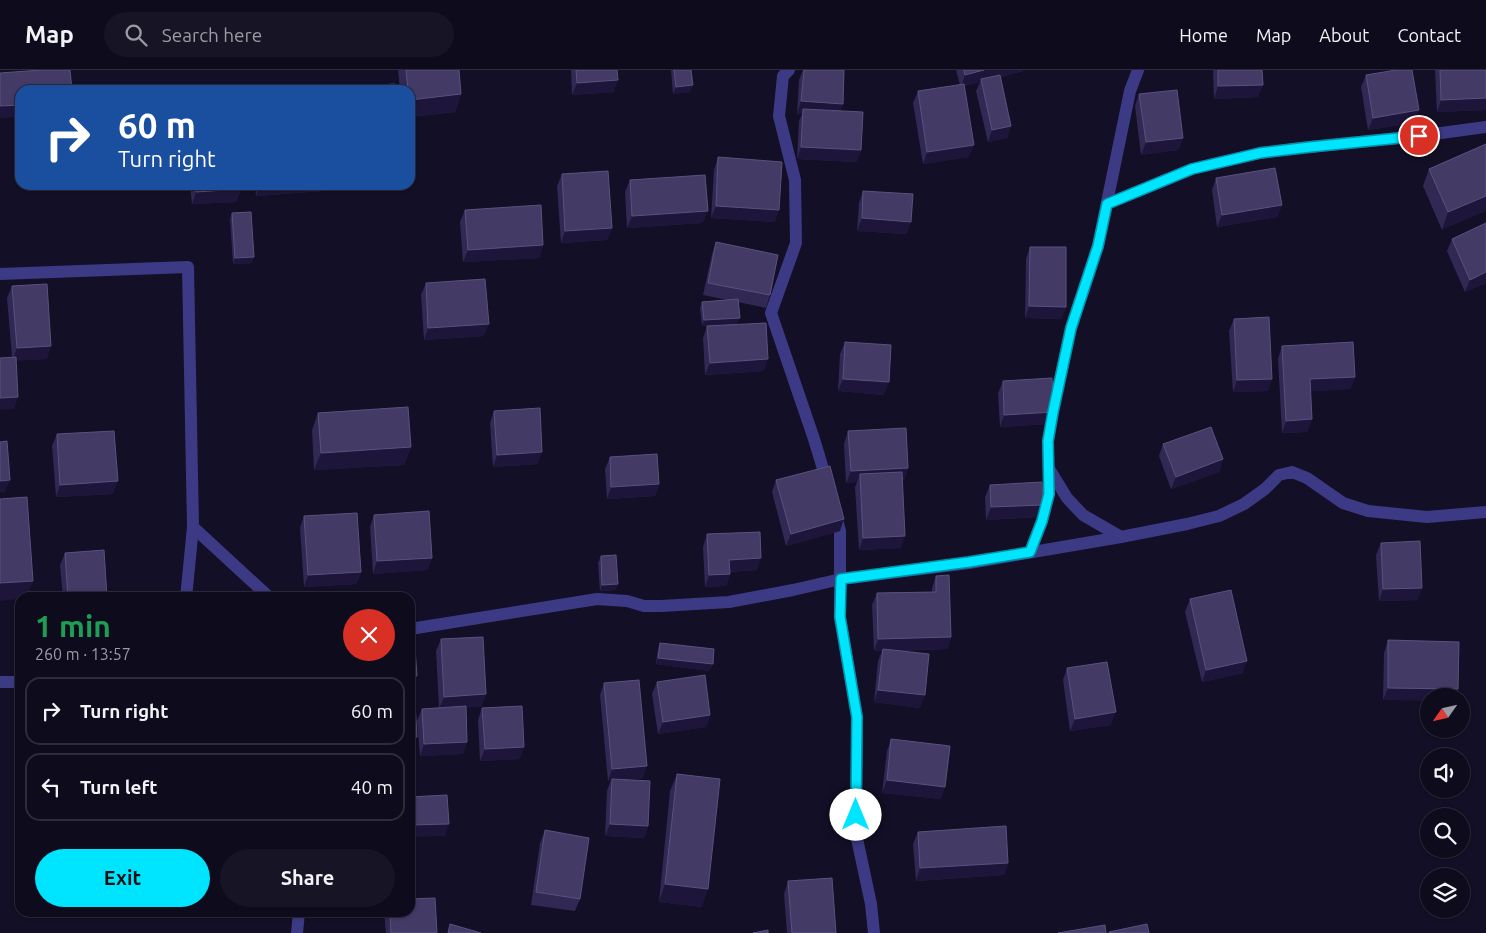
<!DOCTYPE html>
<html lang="en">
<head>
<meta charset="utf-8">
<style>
  body { margin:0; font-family:Ubuntu,sans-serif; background:#171425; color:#f1f3f6; height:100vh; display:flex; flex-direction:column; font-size:19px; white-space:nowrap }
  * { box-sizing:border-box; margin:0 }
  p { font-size:16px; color:#9b9ba3 }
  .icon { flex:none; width:28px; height:28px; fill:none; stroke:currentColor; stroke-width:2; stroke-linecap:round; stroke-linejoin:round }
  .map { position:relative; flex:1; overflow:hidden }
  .sheet { position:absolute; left:15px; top:522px; width:400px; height:325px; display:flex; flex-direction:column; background:#0e0b1c; border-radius:15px; box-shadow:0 1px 4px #0004,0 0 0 1px #2e2b3b }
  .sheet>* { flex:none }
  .guide { position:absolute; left:15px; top:15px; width:400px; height:105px; border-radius:15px; box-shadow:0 1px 4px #0004,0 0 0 1px #2e2b3b; background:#1a4fa0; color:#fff; overflow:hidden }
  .needle { width:32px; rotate:236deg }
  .fabs { position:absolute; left:1420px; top:618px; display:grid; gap:10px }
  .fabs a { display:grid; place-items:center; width:50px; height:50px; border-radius:50%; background:#0e0b1c; box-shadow:0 1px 4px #0004,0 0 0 1px #2e2b3b; font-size:25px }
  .pin { position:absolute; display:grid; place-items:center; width:42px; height:42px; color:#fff; margin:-21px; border:2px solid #fff; border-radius:50%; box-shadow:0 1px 5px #0007 }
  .me { position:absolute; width:55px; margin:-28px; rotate:0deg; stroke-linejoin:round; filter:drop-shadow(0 0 4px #0008) }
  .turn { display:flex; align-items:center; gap:18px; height:105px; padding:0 20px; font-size:22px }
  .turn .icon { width:65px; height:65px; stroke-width:2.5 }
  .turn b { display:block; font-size:35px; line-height:42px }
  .round { display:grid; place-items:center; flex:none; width:52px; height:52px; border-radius:26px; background:#171425 }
  .head { display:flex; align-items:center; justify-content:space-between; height:85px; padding:0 20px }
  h1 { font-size:30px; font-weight:700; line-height:38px; color:#1e9e55 }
  .action { display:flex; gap:10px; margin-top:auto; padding:10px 20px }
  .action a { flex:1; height:58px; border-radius:30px; background:#00e5ff; color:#111; font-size:20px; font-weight:700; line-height:58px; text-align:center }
  .action a+a { background:#171425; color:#f1f3f6 }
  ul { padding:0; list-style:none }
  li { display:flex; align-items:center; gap:15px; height:68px; margin:0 10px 8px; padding:0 10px; border:2px solid #2e2b3b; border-radius:15px }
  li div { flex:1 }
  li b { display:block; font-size:19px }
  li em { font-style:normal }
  header { display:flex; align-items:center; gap:30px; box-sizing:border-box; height:70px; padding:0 25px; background:#0e0b1c; border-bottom:1px solid #2e2b3b }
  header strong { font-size:24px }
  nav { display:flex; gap:28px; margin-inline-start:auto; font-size:18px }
  .search { width:350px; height:45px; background:#171425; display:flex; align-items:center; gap:12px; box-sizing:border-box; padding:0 18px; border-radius:28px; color:#9b9ba3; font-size:19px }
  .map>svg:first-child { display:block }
</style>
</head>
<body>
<header>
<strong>Map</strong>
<div class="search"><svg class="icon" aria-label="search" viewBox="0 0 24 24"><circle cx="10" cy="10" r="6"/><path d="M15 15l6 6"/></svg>Search here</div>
<nav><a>Home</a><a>Map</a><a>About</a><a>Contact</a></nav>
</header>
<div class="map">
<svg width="1486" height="863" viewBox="0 0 1486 863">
  <rect width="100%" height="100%" fill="#130f26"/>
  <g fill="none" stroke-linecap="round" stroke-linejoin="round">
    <g stroke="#3d3a85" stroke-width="12">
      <polyline points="789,0 783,6 779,46 795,110 796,173 771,243 814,369 827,412"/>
      <polyline points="1107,134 1192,99 1260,83 1310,77 1419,66 1486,57"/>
      <polyline points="0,204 188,197 193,457 186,528"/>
      <polyline points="1050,400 1067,428 1083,445 1121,467"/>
      <polyline points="836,446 840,461 840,547 857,647 856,764 871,834 874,863"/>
      <polyline points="193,457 270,528"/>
      <polyline points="1030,482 1042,451 1049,424 1048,371 1053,342 1071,258 1098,176 1130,21 1138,0"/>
      <polyline points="410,559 597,529 627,531 644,536 661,536 729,532 793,520 841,509 969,493 1121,467 1187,454 1219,446 1244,434 1265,419 1279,405 1292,402 1307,408 1343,433 1368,441 1427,447 1486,442"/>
      <polyline points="0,612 20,612"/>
      <polyline points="297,863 299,842"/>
    </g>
  </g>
  <g fill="#312854">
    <polygon points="398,0 459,0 461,24 455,42 410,47 410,20 400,20"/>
    <polygon points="571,0 617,0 614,22 572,25"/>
    <polygon points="671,0 691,0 690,22 673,24"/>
    <polygon points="803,0 844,0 843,34 840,41 861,80 856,92 797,89 799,51 802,44 797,44 799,10"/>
    <polygon points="956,0 1024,0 1023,1 1001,7 1011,56 1007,68 988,72 976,21 980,12 964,16 969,87 923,94 913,33 918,21 960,15"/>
    <polygon points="1213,0 1262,0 1258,27 1214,29"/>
    <polygon points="1435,0 1486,0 1486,40 1437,42"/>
    <polygon points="1366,5 1414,53 1368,60 1361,17"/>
    <polygon points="1139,24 1183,68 1178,80 1141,85 1135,36"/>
    <polygon points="1486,74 1442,160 1423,116 1429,99"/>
    <polygon points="718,87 775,152 711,148 714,100"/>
    <polygon points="562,104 612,158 607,170 561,173 557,116"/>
    <polygon points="1216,108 1282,135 1277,147 1217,157 1212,120"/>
    <polygon points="630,110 703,153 627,158 625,122"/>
    <polygon points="190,115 240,115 241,119 236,132 192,134"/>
    <polygon points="255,115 338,115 336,120 256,126"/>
    <polygon points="863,121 907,164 857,161 859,133"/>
    <polygon points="465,140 543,175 539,188 463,192 460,152"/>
    <polygon points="232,143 252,193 233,194 230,149"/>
    <polygon points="1452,169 1486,213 1465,222 1447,181"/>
    <polygon points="716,172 770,225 766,238 738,232 737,254 764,301 705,305 703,268 707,256 731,255 702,256 700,238 702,232 728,230 703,225 712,184"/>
    <polygon points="1030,177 1066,237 1061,249 1025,248 1026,189"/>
    <polygon points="426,213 484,266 424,270 421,225"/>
    <polygon points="12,216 47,289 16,290 14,339 12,287 7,228"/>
    <polygon points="1234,249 1268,321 1233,322 1229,261"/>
    <polygon points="845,272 884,325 838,321 840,284"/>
    <polygon points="1282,276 1355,307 1350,319 1310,321 1312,349 1307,362 1282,363 1278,289"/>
    <polygon points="1003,311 1054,342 1050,354 1000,357 998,323"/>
    <polygon points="494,341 538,394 493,397 490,353"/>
    <polygon points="318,343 411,377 404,395 314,400 312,360"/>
    <polygon points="848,361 908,398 904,410 902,410 901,478 859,480 855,417 857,412 846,413 844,374"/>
    <polygon points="57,364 113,424 56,427 52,376"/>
    <polygon points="1163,374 1223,389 1219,402 1171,419 1159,386"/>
    <polygon points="610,387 659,414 655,426 607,429 605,399"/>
    <polygon points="776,410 840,461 786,476 772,422"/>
    <polygon points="990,415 1043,435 1039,447 986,450 985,427"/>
    <polygon points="374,445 432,488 427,500 373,504 370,457"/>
    <polygon points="304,446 361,502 356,514 304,517 300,458"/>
    <polygon points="707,464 757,500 730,502 730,504 726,516 705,517 703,477"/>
    <polygon points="1381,473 1422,518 1417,530 1379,531 1376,485"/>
    <polygon points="65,483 107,528 63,528 60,495"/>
    <polygon points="601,486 618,514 615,520 600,521 598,493"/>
    <polygon points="936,506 951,567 947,579 894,581 920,638 874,632 878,591 882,581 874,581 872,535 877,523 932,522 932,518"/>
    <polygon points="1190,529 1243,603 1202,612 1185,542"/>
    <polygon points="441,569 486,624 481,637 466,637 467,672 463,684 420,686 417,651 422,639 439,638 436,581"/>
    <polygon points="1388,570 1458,619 1455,626 1429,626 1383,630 1384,583"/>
    <polygon points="660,573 710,601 656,594 658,579"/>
    <polygon points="1067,598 1111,655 1070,661 1063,610"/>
    <polygon points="657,612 710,645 706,657 658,664 652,624"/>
    <polygon points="604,613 643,708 623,710 648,756 644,768 605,766 607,721 611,710 608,711 600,625"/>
    <polygon points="482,638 520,689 480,691 478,650"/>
    <polygon points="891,669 941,729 882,723 887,681"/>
    <polygon points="677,704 702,837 659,832 670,721"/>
    <polygon points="545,760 580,829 575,841 531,835 540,773"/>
    <polygon points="918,762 1008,793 1004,805 916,811 913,774"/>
    <polygon points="788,811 836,863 787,863 784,824"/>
    <polygon points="384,842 410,842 437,863 386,863"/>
  </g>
  <g fill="#1d163a">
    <polygon points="984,0 1024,0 1023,1 981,12 981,9 980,12 961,17 965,5"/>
    <polygon points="618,10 614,22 572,25 577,13"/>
    <polygon points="693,15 690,22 673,24 676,17"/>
    <polygon points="1263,15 1258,27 1214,29 1218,16"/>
    <polygon points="461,24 455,42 410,47 410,30"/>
    <polygon points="1486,28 1486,40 1437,42 1441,30"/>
    <polygon points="801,31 843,34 838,46 803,39 802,44 797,44"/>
    <polygon points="20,35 20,47 0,48 0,36"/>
    <polygon points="1419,40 1414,53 1368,60 1373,48"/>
    <polygon points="1011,56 1007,68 988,72 992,60"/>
    <polygon points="1183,68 1178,80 1141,85 1146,72"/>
    <polygon points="974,75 969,87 923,94 927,82"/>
    <polygon points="801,77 861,80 856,92 797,89"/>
    <polygon points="260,115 338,115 336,120 256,126"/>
    <polygon points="241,119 236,132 192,134 196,122"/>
    <polygon points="1486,126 1486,141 1442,160 1448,142"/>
    <polygon points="1282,135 1277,147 1217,157 1222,145"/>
    <polygon points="716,136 779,140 775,152 711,148"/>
    <polygon points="708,141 703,153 627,158 632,146"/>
    <polygon points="862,148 911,152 907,164 857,161"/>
    <polygon points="612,158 607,170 561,173 565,161"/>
    <polygon points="543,175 539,188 463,192 468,180"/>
    <polygon points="254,187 252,193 233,194 235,188"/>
    <polygon points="1486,202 1486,213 1465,222 1470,210"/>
    <polygon points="1029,236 1066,237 1061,249 1025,248"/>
    <polygon points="740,248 737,254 702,256 704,250"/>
    <polygon points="489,254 484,266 424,270 428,258"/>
    <polygon points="51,276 47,289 12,291 17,278"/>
    <polygon points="768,289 764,301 705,305 710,293"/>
    <polygon points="1355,307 1350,319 1305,322 1310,309"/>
    <polygon points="843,309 889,312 884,325 838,321"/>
    <polygon points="1272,309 1268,321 1233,322 1237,310"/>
    <polygon points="18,327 14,339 0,340 0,328"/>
    <polygon points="1054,342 1050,354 1000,357 1004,345"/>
    <polygon points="1312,349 1307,362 1282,363 1286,351"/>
    <polygon points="411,377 404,395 314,400 321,383"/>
    <polygon points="542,382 538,394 493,397 497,385"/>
    <polygon points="1223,389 1219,402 1171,419 1176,407"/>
    <polygon points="908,398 904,410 860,412 860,404 857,412 846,413 851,401"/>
    <polygon points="10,410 5,422 0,423 0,411"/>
    <polygon points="118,411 113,424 56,427 60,415"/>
    <polygon points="659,414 655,426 607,429 611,417"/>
    <polygon points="1043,435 1039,447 986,450 991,437"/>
    <polygon points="844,449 840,461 786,476 791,464"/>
    <polygon points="905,466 901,478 859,480 863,468"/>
    <polygon points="432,488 427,500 373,504 377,491"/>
    <polygon points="761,488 757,500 725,502 729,490"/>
    <polygon points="361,502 356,514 304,517 308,505"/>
    <polygon points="730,504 726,516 705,517 709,505"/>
    <polygon points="33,511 27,528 20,528 20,529 0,531 0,513"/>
    <polygon points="618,514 615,520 600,521 602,515"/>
    <polygon points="1422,518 1417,530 1379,531 1383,519"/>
    <polygon points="951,567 947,579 874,581 878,569"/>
    <polygon points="658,588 713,594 710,601 656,594"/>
    <polygon points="1247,591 1243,603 1202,612 1206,600"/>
    <polygon points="410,606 417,606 412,618 410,618"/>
    <polygon points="1388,618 1458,619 1455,626 1429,626 1429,631 1383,630"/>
    <polygon points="878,620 925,625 920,638 874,632"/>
    <polygon points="486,624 481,637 439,639 444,627"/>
    <polygon points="1116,642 1111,655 1070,661 1075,649"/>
    <polygon points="710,645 706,657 658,664 663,652"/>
    <polygon points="410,667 417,667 412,679 410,679"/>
    <polygon points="467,672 463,684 420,686 424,674"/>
    <polygon points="524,677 520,689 480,691 485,679"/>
    <polygon points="647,696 643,708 608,711 612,699"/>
    <polygon points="887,710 945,717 941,729 882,723"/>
    <polygon points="449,754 445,766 410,767 410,755"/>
    <polygon points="610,754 648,756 644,768 605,766"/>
    <polygon points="1008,793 1004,805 916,811 920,798"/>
    <polygon points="665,814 708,819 702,837 659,832"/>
  </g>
  <g fill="#433a66" stroke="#5a527e">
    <polygon points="41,0 70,0 72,20 20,20 20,35 0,36 0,3"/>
    <polygon points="406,0 459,0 461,24 410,30 410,20 408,20"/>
    <polygon points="576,0 617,0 618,10 577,13"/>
    <polygon points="674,0 691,0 693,15 676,17"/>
    <polygon points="804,0 844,0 843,34 801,31"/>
    <polygon points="964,0 984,0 965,5"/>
    <polygon points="1218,0 1262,0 1263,15 1218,16"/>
    <polygon points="1396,0 1412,0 1419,40 1373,48 1366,5"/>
    <polygon points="1440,0 1486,0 1486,28 1441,30"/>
    <polygon points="1000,5 1011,56 992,60 981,9"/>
    <polygon points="395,14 395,20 332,20 332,18"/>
    <polygon points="964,14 974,75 927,82 918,21"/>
    <polygon points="1177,20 1183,68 1146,72 1139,24"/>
    <polygon points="803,39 863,42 861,80 801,77"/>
    <polygon points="1486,74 1486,126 1448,142 1429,99"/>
    <polygon points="718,87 782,92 779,140 716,136"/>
    <polygon points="1275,98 1282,135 1222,145 1216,108"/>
    <polygon points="608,101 612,158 565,161 562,104"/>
    <polygon points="705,105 708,141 632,146 630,110"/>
    <polygon points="196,115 240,115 241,119 196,122"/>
    <polygon points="863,121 913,124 911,152 862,148"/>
    <polygon points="541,135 543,175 468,180 465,140"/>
    <polygon points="251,142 254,187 235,188 232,143"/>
    <polygon points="1486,153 1486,202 1470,210 1452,169"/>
    <polygon points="716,172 778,185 770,225 708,213"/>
    <polygon points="1030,177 1066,177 1066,237 1029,236"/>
    <polygon points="485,209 489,254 428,258 426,213"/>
    <polygon points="47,214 51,276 17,278 12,216"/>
    <polygon points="738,229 740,248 704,250 702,232"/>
    <polygon points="1269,247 1272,309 1237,310 1234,249"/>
    <polygon points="766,253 768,289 710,293 707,256"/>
    <polygon points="845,272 891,275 889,312 843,309"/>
    <polygon points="1353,272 1355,307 1310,309 1312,349 1286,351 1282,276"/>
    <polygon points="16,287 18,327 0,328 0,288"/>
    <polygon points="1052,308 1054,342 1004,345 1003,311"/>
    <polygon points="408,337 411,377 321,383 318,343"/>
    <polygon points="540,338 542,382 497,385 494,341"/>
    <polygon points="1211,357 1223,389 1176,407 1163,374"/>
    <polygon points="906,358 908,398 851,401 848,361"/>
    <polygon points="114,361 118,411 60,415 57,364"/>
    <polygon points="7,371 10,410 0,411 0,372"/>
    <polygon points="657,384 659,414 611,417 610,387"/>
    <polygon points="830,396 844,449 791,464 776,410"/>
    <polygon points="902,402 905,466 863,468 860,404"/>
    <polygon points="1042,412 1043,435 991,437 990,415"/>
    <polygon points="27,427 33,511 0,513 0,429"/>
    <polygon points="429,441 432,488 377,491 374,445"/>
    <polygon points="357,443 361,502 308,505 304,446"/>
    <polygon points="760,462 761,488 729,490 730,504 709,505 707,464"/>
    <polygon points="1420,471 1422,518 1383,519 1381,473"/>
    <polygon points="104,480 107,528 68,528 65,483"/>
    <polygon points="616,485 618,514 602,515 601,486"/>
    <polygon points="949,505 951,567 878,569 877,523 936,522 936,506"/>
    <polygon points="1231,520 1247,591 1206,600 1190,529"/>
    <polygon points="410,564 414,564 417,606 410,606"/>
    <polygon points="483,567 486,624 444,627 441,569"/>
    <polygon points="1388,570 1459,572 1458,619 1388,618"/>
    <polygon points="660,573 714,579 713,594 658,588"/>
    <polygon points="883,579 929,584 925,625 878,620"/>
    <polygon points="1107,592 1116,642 1075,649 1067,598"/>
    <polygon points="705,605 710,645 663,652 657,612"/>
    <polygon points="639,610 647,696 612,699 604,613"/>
    <polygon points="410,617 414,617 417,667 410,667"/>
    <polygon points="466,636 467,672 424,674 422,639"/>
    <polygon points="522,636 524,677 485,679 482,638"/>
    <polygon points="891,669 950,676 945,717 887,710"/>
    <polygon points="677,704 720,709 708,819 665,814"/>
    <polygon points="612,709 650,711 648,756 610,754"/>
    <polygon points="447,725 449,754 410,755 410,727"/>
    <polygon points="1006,756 1008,793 920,798 918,762"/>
    <polygon points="545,760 589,768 580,829 536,822"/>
    <polygon points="832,808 836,863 792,863 788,811"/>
    <polygon points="435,828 437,863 391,863 390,842 410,842 410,829"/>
    <polygon points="450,854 481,863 448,863"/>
    <polygon points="1147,854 1149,863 1109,863 1109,862"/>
    <polygon points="1105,855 1106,863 1058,863"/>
    <polygon points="768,860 768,863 753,863"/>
  </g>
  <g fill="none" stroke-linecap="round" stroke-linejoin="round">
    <g stroke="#0095a6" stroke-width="12">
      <polyline id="route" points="856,745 857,647 840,547 841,509 969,492 1030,482 1042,451 1049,424 1048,371 1053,342 1071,258 1098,176 1107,134 1192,99 1260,83 1310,77 1419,66"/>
    </g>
    <use href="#route" stroke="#00e5ff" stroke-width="9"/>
  </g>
</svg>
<div class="fabs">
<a><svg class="needle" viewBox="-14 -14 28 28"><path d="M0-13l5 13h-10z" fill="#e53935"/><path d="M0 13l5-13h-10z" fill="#9b9ba3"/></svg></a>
<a><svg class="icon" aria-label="sound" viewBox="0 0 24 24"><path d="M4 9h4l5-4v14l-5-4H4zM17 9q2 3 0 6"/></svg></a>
<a><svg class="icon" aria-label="search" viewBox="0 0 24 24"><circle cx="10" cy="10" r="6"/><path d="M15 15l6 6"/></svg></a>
<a><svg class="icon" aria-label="layers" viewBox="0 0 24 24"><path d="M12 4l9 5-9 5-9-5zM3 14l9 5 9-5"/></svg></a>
</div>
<div class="pin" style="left:1419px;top:66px;background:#d93025"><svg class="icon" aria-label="arrive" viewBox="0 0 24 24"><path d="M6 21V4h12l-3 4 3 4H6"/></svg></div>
<svg class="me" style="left:856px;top:745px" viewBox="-20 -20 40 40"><circle r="19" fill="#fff"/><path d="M0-13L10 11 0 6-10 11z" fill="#00e5ff"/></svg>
<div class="guide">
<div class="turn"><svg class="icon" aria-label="right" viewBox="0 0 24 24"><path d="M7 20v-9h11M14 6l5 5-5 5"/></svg><div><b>60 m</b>Turn right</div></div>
</div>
<section class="sheet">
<div class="head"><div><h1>1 min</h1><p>260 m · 13:57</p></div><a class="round" style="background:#d93025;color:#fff"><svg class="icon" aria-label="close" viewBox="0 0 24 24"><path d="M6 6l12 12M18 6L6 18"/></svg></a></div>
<ul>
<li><svg class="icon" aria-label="right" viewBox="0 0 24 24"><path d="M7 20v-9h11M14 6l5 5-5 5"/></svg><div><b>Turn right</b></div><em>60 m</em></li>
<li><svg class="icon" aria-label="left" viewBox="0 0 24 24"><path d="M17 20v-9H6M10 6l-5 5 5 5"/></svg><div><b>Turn left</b></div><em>40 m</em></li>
</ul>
<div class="action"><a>Exit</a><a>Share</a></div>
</section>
</div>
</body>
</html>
